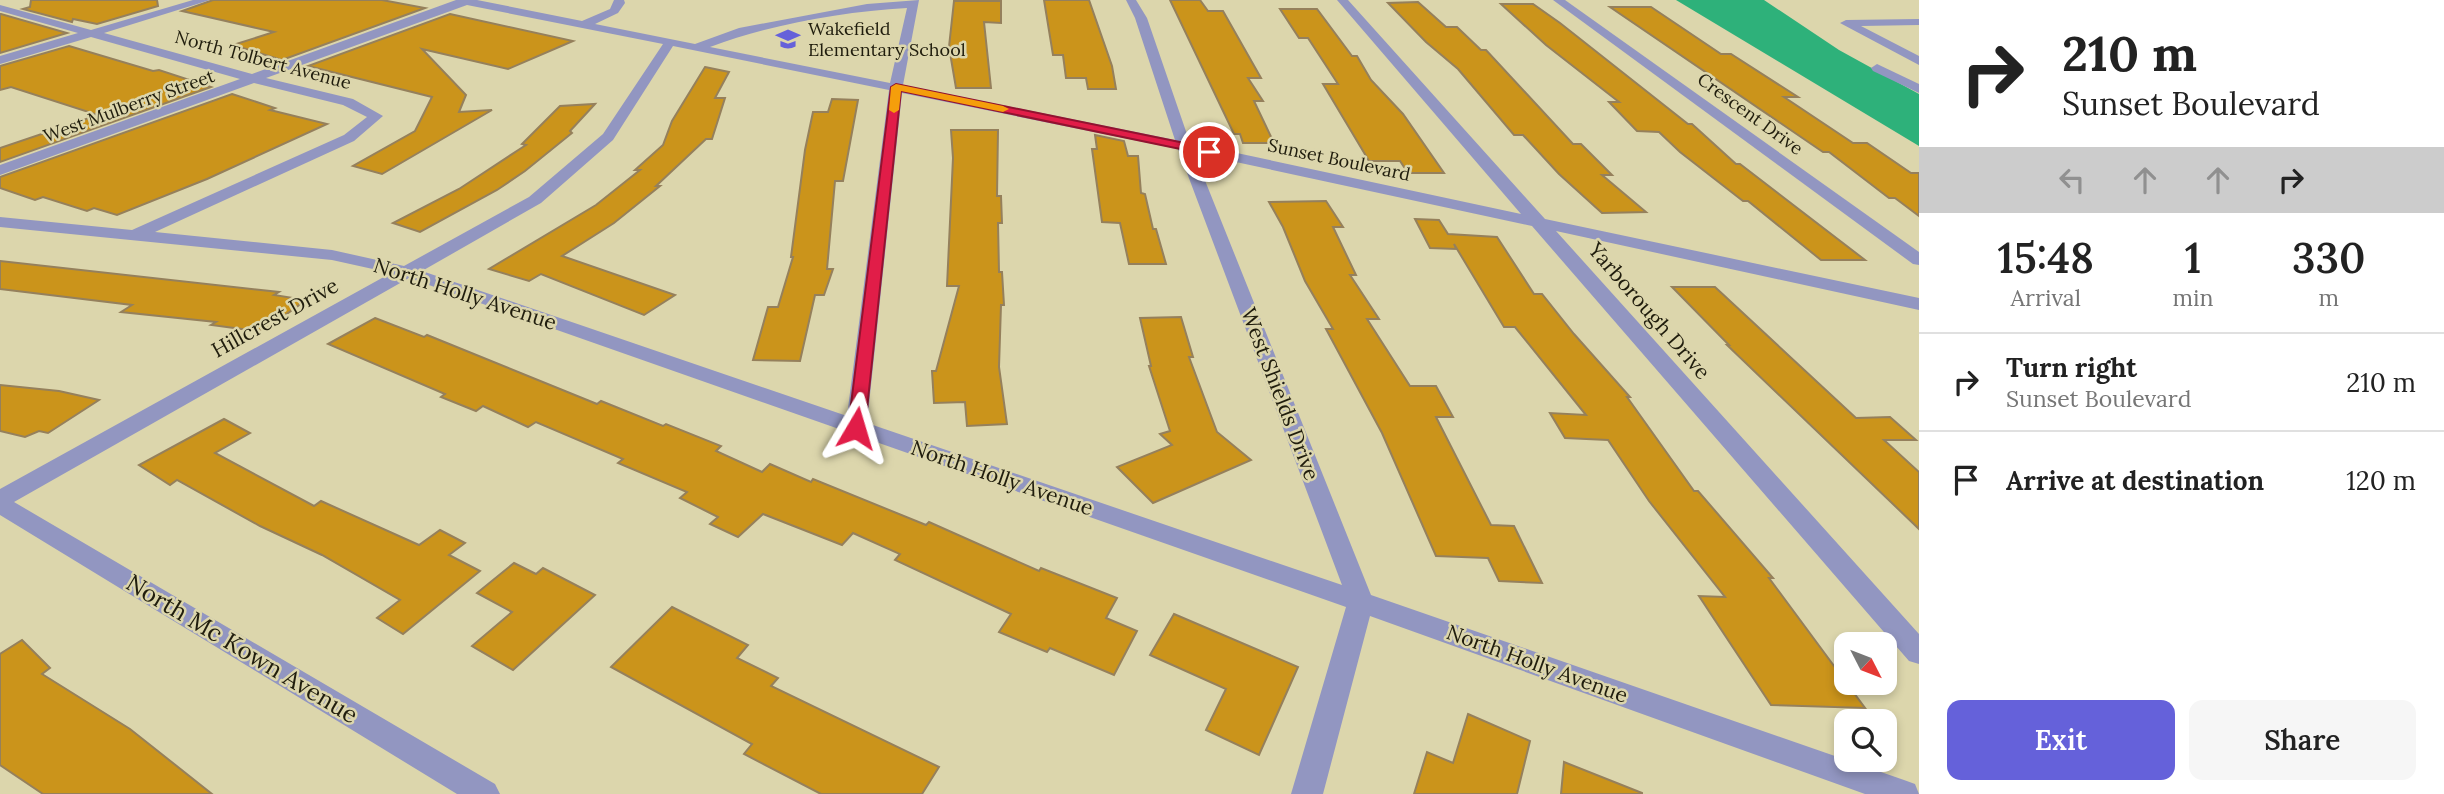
<!DOCTYPE html>
<html lang="en">
<head>
<meta charset="utf-8">
<style>
  body { margin:0; font-family:Lora,serif; background:#f6f6f6; color:#222; height:100vh; display:flex; flex-direction:column; font-size:26px; white-space:nowrap }
  * { box-sizing:border-box; margin:0 }
  p { font-size:23px; color:#767676 }
  .icon { flex:none; width:38px; height:38px; fill:none; stroke:currentColor; stroke-width:2; stroke-linecap:round; stroke-linejoin:round }
  .map { position:relative; flex:1; overflow:hidden }
  .panel { display:flex; flex-direction:column; background:#fff; width:525px }
  .panel>* { flex:none }
  .hud { background:#fff; color:#222; overflow:hidden }
  .needle { width:46px; rotate:132deg }
  .fabs { position:absolute; left:1834px; top:632px; display:grid; gap:14px }
  .fabs a { display:grid; place-items:center; width:63px; height:63px; border-radius:14px; background:#fff; box-shadow:0 4px 10px #0003; font-size:35px }
  .pin { position:absolute; display:grid; place-items:center; width:60px; height:60px; color:#fff; margin:-30px; border:4px solid #fff; border-radius:50%; box-shadow:0 2px 7px #0007 }
  .me { position:absolute; width:77px; margin:-38px; rotate:7deg; stroke-linejoin:round; filter:drop-shadow(0 0 5px #0008) }
  .turn { display:flex; align-items:center; gap:24px; height:147px; padding:0 28px; font-size:32px }
  .turn .icon { width:91px; height:91px; stroke-width:2.5 }
  .turn b { display:block; font-size:49px; line-height:60px }
  .lanes { display:flex; align-items:center; height:66px; padding:0 28px; background:#0003; justify-content:center; gap:35px; direction:ltr }
  .lanes .off { opacity:.35 }
  .eta { display:flex; justify-content:space-evenly; align-items:center; height:119px; text-align:center }
  .eta b { font-size:42px; font-weight:600; line-height:49px }
  .primary-button { display:flex; gap:14px; margin-top:auto; padding:14px 28px }
  .primary-button a { flex:1; height:80px; border-radius:14px; background:#6561da; color:#fff; font-size:28px; font-weight:600; line-height:80px; text-align:center }
  .primary-button a+a { background:#f6f6f6; color:#222 }
  ul { padding:0; list-style:none }
  li { display:flex; align-items:center; gap:21px; height:98px; padding:0 28px; border-top:2px solid #e0e0e0 }
  li div { flex:1 }
  li b { display:block; font-size:26px }
  li em { font-style:normal }
  main { display:flex; flex:1; min-height:0 }
  .map>svg:first-child { display:block }
</style>
</head>
<body>
<main>
<div class="map">
<svg width="1919" height="794" viewBox="0 0 1919 794">
  <rect width="100%" height="100%" fill="#dcd6ac"/>
  <polygon fill="#2eb17a" points="1676,0 1764,0 1839,50 1919,94 1919,146"/>
  <g fill="#cb941b" stroke="#95805c" stroke-width="2">
    <polygon points="31,0 157,0 158,6 97,24 73,19 72,22 23,9 30,7"/>
    <polygon points="213,0 382,0 425,8 282,60 233,45 274,32 182,11"/>
    <polygon points="1044,0 1089,0 1112,66 1116,89 1088,89 1086,78 1066,78 1063,55 1053,55"/>
    <polygon points="1170,0 1200,0 1208,11 1223,11 1261,78 1248,78 1263,101 1254,101 1274,143 1243,143 1240,134 1234,134"/>
    <polygon points="954,1 1001,1 1001,23 984,22 991,88 956,88 949,47"/>
    <polygon points="1418,2 1446,27 1457,27 1481,50 1486,50 1573,144 1581,144 1612,175 1602,175 1646,212 1602,213 1559,174 1523,135 1514,135 1458,69 1426,42 1388,3"/>
    <polygon points="1501,4 1533,4 1560,23 1688,124 1692,124 1736,164 1740,164 1865,260 1821,260 1748,201 1743,201 1680,152 1659,132 1637,131 1609,102 1619,102 1546,45"/>
    <polygon points="1610,7 1651,7 1721,54 1731,54 1798,97 1784,97 1853,143 1867,143 1911,173 1919,173 1919,216 1895,198 1889,198 1829,152 1823,152"/>
    <polygon points="1280,9 1317,9 1352,56 1357,56 1371,80 1403,114 1444,173 1408,173 1400,161 1369,161 1323,84 1338,84 1308,38 1299,38"/>
    <polygon points="0,14 1,14 67,33 0,53"/>
    <polygon points="450,14 573,41 508,69 422,49 466,95 459,112 492,110 382,174 353,166 415,131 432,97 308,66"/>
    <polygon points="69,46 153,71 159,70 211,87 0,162 0,148 98,115 11,87 0,90 0,66"/>
    <polygon points="705,67 729,72 715,98 725,98 712,139 706,139 656,186 660,186 614,223 562,256 675,295 644,315 541,274 529,281 489,269 596,205 640,170 635,170 663,145 672,121"/>
    <polygon points="232,94 275,108 270,110 327,124 207,179 117,215 94,208 87,211 43,197 35,200 0,188 0,177"/>
    <polygon points="832,99 858,100 843,181 835,181 827,269 833,269 824,295 815,295 800,361 753,360 768,307 778,307 793,257 791,257 805,150 813,112 828,112"/>
    <polygon points="595,104 570,131 572,133 525,171 497,190 420,232 393,223 459,189 526,145 522,144 560,106"/>
    <polygon points="951,130 998,130 997,196 1001,196 1002,223 998,223 999,272 1002,272 1004,305 1001,305 999,367 1007,424 967,426 965,402 934,403 932,371 936,371 959,286 947,286 953,158"/>
    <polygon points="1095,135 1124,141 1128,156 1138,156 1141,193 1145,194 1153,229 1156,229 1166,264 1129,264 1120,223 1102,222 1092,149 1097,149"/>
    <polygon points="1326,201 1343,227 1333,227 1356,275 1350,275 1379,319 1367,319 1410,386 1436,386 1453,417 1436,417 1491,525 1514,526 1542,583 1499,581 1488,558 1436,556 1382,433 1326,329 1333,329 1305,281 1283,227 1269,202"/>
    <polygon points="1415,219 1439,220 1448,234 1497,237 1534,294 1542,294 1574,334 1630,397 1627,397 1694,491 1698,491 1773,578 1769,578 1865,708 1771,705 1699,596 1725,597 1649,501 1608,440 1565,438 1550,413 1586,415 1515,327 1504,327 1454,244 1456,249 1430,248"/>
    <polygon points="0,261 279,292 274,295 306,300 270,326 257,331 211,325 216,322 121,312 132,305 0,289"/>
    <polygon points="1672,287 1715,287 1856,418 1890,417 1916,440 1884,440 1919,472 1919,529 1727,345 1729,345"/>
    <polygon points="1181,317 1193,357 1189,357 1217,432 1251,460 1153,503 1117,467 1172,445 1160,434 1170,431 1149,366 1151,366 1140,318"/>
    <polygon points="375,318 424,337 427,335 597,404 601,401 663,426 666,424 721,446 716,451 762,472 770,464 811,482 813,479 926,525 929,522 1039,571 1041,568 1117,598 1106,618 1137,631 1114,675 1050,648 1047,652 999,632 1011,614 895,560 900,554 853,533 842,545 763,514 738,537 710,524 718,517 680,498 687,492 618,463 623,459 536,422 528,427 483,406 476,411 441,397 445,394 328,344"/>
    <polygon points="0,385 59,391 99,400 48,433 39,431 25,437 0,431"/>
    <polygon points="224,419 250,433 215,453 314,506 321,501 419,545 440,530 465,543 449,555 480,571 403,634 377,618 400,600 322,555 260,526 177,480 170,485 139,465"/>
    <polygon points="514,563 536,574 543,568 595,595 513,670 472,646 512,612 477,593"/>
    <polygon points="672,607 748,645 737,658 778,678 771,686 939,767 922,794 821,794 744,754 752,744 611,667"/>
    <polygon points="1174,614 1298,667 1259,755 1206,730 1226,689 1150,655"/>
    <polygon points="22,640 50,668 42,674 130,729 212,794 43,794 0,765 0,654"/>
    <polygon points="1468,714 1530,741 1517,794 1414,794 1427,752 1453,763"/>
    <polygon points="1564,762 1642,793 1642,794 1561,794"/>
  </g>
  <g fill="none" stroke-linecap="round" stroke-linejoin="round">
    <g fill="#9296c1" fill-rule="evenodd">
      <path d="M193,0H210L104,33L252,74L456,0H477L582,21L610,9L614,0H624L625,3L618,13L595,24L695,44L739,28L867,4L919,0L903,85L1175,140L1135,18L1126,0H1136L1147,18L1190,143L1521,214L1337,0H1348L1545,219L1919,298V310L1556,231L1919,634V664L1909,661L1532,226L1194,153L1371,595L1904,780L1915,784L1919,794H1865L1370,616L1323,794H1291L1346,607L409,278L14,502L495,784L500,794H457L0,515V489L391,273L332,260L0,227V217L132,230L344,135L367,117L343,105L254,83L0,175V165L240,79L91,37L0,64V56L78,33L0,11V5L91,30ZM467,5L663,44L603,134L529,197L404,266L332,250L155,232L354,141L383,116L353,99L266,78ZM907,8L890,83L710,47C772,24 841,12 907,8ZM673,46L889,90L847,416L422,271L541,203L613,140ZM902,93L1178,149L1342,585L867,423Z"/>
      <polygon points="1553,0 1565,0 1919,252 1919,265 1913,264"/>
      <polygon points="1919,19 1919,25 1861,26 1919,56 1919,65 1840,23 1846,20"/>
      <polygon points="1877,64 1919,84 1919,93 1873,71 1871,68"/>
    </g>
  </g>
  <polygon fill="#e11d48" stroke="#92132f" stroke-width="2" points="896,84 1209,148 1215,152 1209,155 901,91 865,428 856,433 848,428 891,87"/>
  <polygon fill="#f59e0b" points="896,84 1003,106 1009,109 1003,112 901,91 899,110 894,113 889,110 891,87"/>
  <defs>
    <g id="school-bare" transform="scale(1.89)"><path d="M0-5L7-2L0 1L-7-2ZM-4 1L0 2.5L4 1V4Q0 6-4 4Z" fill="#6561da" stroke="#dcd6ac" stroke-width="2.5" paint-order="stroke"/></g>
  </defs>
  <g fill-rule="evenodd">
    <use href="#school-bare" x="788" y="39"/>
  </g>
  <g text-anchor="middle" stroke-width="5" stroke-linejoin="round" paint-order="stroke">
    <g font-size="18" fill="#201d0d" stroke="#dcd6ac" text-anchor="start">
      <text x="808" y="35">Wakefield<tspan x="808" dy="21">Elementary School</tspan></text>
    </g>
    <g font-size="18" fill="#201d0d" stroke="#dcd6ac">
      <text transform="translate(263 60) rotate(15)" y="6">North Tolbert Avenue</text>
      <text transform="translate(129 106) rotate(-20)" y="6">West Mulberry Street</text>
      <text transform="translate(1750 114) rotate(36)" y="6">Crescent Drive</text>
      <text transform="translate(1339 160) rotate(12)" y="6">Sunset Boulevard</text>
    </g>
    <g font-size="21" fill="#201d0d" stroke="#dcd6ac">
      <text transform="translate(465 294) rotate(18)" y="7">North Holly Avenue</text>
      <text transform="translate(1649 311) rotate(49)" y="7">Yarborough Drive</text>
      <text transform="translate(275 318) rotate(-29)" y="7">Hillcrest Drive</text>
      <text transform="translate(1280 394) rotate(69)" y="7">West Shields Drive</text>
      <text transform="translate(1002 478) rotate(19)" y="7">North Holly Avenue</text>
      <text transform="translate(1537 664) rotate(20)" y="7">North Holly Avenue</text>
    </g>
    <g font-size="24" fill="#201d0d" stroke="#dcd6ac">
      <text transform="translate(242 649) rotate(31)" y="8">North Mc Kown Avenue</text>
    </g>
  </g>
</svg>
<div class="fabs">
<a><svg class="needle" viewBox="-14 -14 28 28"><path d="M0-13l5 13h-10z" fill="#e53935"/><path d="M0 13l5-13h-10z" fill="#767676"/></svg></a>
<a><svg class="icon" aria-label="search" viewBox="0 0 24 24"><circle cx="10" cy="10" r="6"/><path d="M15 15l6 6"/></svg></a>
</div>
<div class="pin" style="left:1209px;top:152px;background:#d93025"><svg class="icon" aria-label="arrive" viewBox="0 0 24 24"><path d="M6 21V4h12l-3 4 3 4H6"/></svg></div>
<svg class="me" style="left:856px;top:428px" viewBox="-20 -20 40 40"><path d="M0-17L14 15 0 8-14 15z" fill="#e11d48" stroke="#fff" stroke-width="4"/></svg>
</div>
<section class="panel">
<div class="hud">
<div class="turn"><svg class="icon" aria-label="right" viewBox="0 0 24 24"><path d="M7 20v-9h11M14 6l5 5-5 5"/></svg><div><b>210 m</b>Sunset Boulevard</div></div>
<div class="lanes"><svg class="icon off" aria-label="left" viewBox="0 0 24 24"><path d="M17 20v-9H6M10 6l-5 5 5 5"/></svg><svg class="icon off" aria-label="ahead" viewBox="0 0 24 24"><path d="M12 20V5M6 11l6-6 6 6"/></svg><svg class="icon off" aria-label="ahead" viewBox="0 0 24 24"><path d="M12 20V5M6 11l6-6 6 6"/></svg><svg class="icon" aria-label="right" viewBox="0 0 24 24"><path d="M7 20v-9h11M14 6l5 5-5 5"/></svg></div>
</div>
<div class="eta">
<div><b>15:48</b><p>Arrival</p></div>
<div><b>1</b><p>min</p></div>
<div><b>330</b><p>m</p></div>
</div>
<ul>
<li><svg class="icon" aria-label="right" viewBox="0 0 24 24"><path d="M7 20v-9h11M14 6l5 5-5 5"/></svg><div><b>Turn right</b><p>Sunset Boulevard</p></div><em>210 m</em></li>
<li><svg class="icon" aria-label="arrive" viewBox="0 0 24 24"><path d="M6 21V4h12l-3 4 3 4H6"/></svg><div><b>Arrive at destination</b></div><em>120 m</em></li>
</ul>
<div class="primary-button"><a>Exit</a><a>Share</a></div>
</section>
</main>
</body>
</html>
